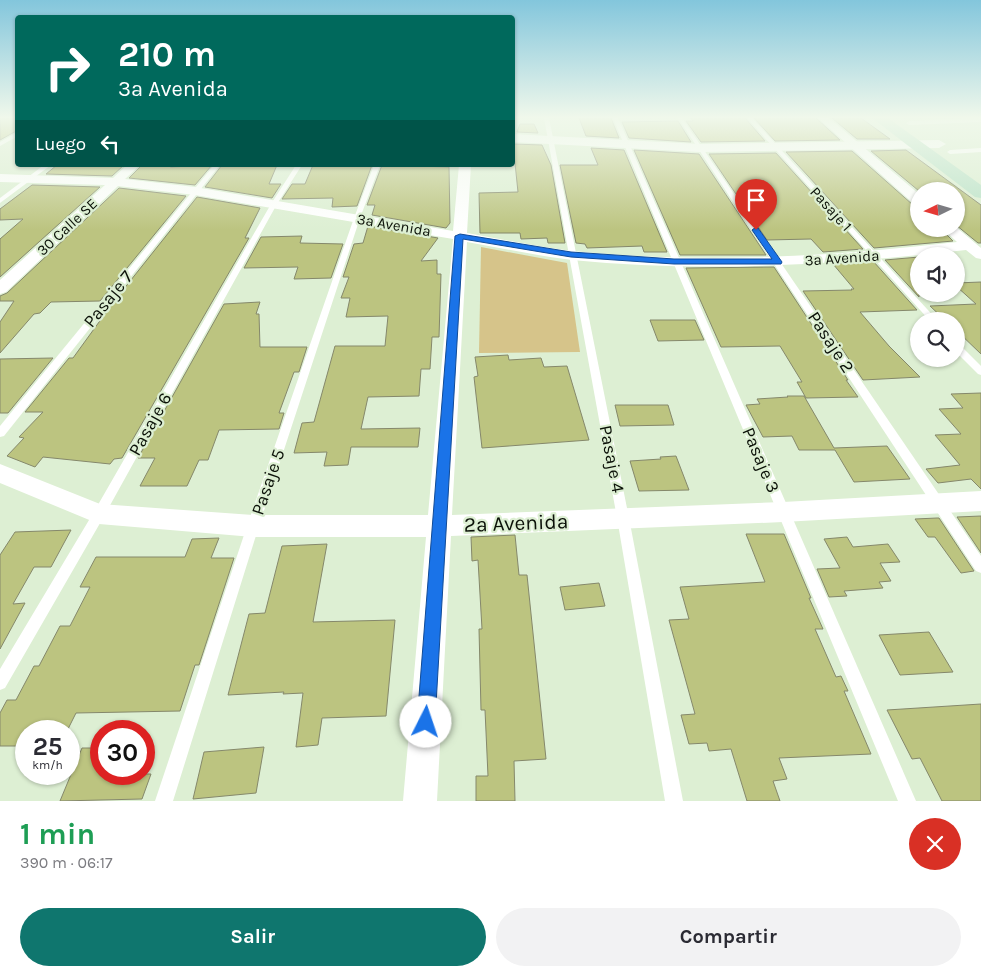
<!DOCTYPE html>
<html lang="es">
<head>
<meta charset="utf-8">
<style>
  body { margin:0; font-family:Karla,sans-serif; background:#f2f2f3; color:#2b2b33; height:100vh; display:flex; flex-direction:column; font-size:19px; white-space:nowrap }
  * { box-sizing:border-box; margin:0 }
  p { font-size:16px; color:#7c7c81 }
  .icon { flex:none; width:28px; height:28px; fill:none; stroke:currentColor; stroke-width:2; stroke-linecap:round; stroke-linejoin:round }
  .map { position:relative; height:801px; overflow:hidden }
  .panel { display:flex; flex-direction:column; background:#fff; flex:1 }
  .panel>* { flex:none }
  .top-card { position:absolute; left:15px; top:15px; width:500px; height:152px; border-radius:5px; box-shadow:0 1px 4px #0004; background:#00695c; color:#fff; overflow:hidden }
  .needle { width:32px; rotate:265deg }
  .fabs { position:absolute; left:910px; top:182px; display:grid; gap:10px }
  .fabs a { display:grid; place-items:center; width:55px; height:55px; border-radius:50%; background:#fff; box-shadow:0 1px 4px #0004; font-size:25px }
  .speed { position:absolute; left:15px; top:720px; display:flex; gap:10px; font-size:25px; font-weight:700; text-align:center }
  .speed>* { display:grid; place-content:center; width:65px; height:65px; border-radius:50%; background:#fff; box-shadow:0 1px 4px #0004; line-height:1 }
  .speed small { font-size:12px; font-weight:400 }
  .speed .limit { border:8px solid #d22; background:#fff; color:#111 }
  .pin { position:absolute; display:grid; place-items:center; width:42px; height:42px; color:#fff; margin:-51px -21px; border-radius:50% 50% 50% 0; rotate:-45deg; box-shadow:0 0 5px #0007 }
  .pin .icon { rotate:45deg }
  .me { position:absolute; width:55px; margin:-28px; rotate:4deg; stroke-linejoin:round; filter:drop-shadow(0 0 4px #0008) }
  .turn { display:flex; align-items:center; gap:18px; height:105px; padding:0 20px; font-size:22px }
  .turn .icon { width:65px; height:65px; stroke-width:2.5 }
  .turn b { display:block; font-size:35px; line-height:42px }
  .then { display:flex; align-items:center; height:48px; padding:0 20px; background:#0003; gap:10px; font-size:19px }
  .round { display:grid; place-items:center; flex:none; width:52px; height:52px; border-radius:26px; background:#f2f2f3 }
  .head { display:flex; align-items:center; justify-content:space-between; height:85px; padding:0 20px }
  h1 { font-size:30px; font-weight:700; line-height:38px; color:#1e9e55 }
  .primary-button { display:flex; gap:10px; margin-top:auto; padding:10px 20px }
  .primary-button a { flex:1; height:58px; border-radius:30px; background:#0f766e; color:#fff; font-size:20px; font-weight:700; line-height:58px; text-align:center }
  .primary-button a+a { background:#f2f2f3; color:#2b2b33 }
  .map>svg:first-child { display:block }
</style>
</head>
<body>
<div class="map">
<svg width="981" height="801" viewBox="0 0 981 801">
  <rect width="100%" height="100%" fill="#ddefd3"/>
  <polygon fill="#d6c48a" points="481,247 567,263 580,352 479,353"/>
  <g fill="#bcc480" stroke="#85886b">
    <polygon points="0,118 18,118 18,130 0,140"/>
    <polygon points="579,118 611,118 619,138 586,136"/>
    <polygon points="691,118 745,118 765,141 701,142 686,121 693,121"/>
    <polygon points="754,118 816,118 840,140 775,141"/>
    <polygon points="832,118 861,118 890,139 857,139"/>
    <polygon points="678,121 691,142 629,138 622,122"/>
    <polygon points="520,124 534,124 538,133 517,132"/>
    <polygon points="513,144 542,145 551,165 565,243 548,243 547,238 521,239 520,233 480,233 479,193 518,192"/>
    <polygon points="591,148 624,150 667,252 644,252 642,246 587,248 585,244 576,243 560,165 598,165"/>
    <polygon points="634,150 699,154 766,255 680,255"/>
    <polygon points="906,150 981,205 981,243 978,243 956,225 956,191 919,191 871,151"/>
    <polygon points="852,151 913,205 919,207 919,229 941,229 953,241 874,248 786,152"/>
    <polygon points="776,153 863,249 823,252 811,239 767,240 709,154"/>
    <polygon points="57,165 124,165 112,176 46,174"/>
    <polygon points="142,165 165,165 171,167 212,165 195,185 129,178"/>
    <polygon points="222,165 277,165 269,184 281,184 272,198 205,187"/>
    <polygon points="313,165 372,165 357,206 332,207 333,198 282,199 292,184 305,184"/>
    <polygon points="382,165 449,167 450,223 446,228 372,215 375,205 367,205"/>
    <polygon points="32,185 100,187 0,277 0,239 23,219 0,220 0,209"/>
    <polygon points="119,188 186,196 100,301 51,302 40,313 34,314 0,353 0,322 14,301 0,301 0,296 7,293"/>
    <polygon points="197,197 260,208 245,238 249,238 122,458 114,459 110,464 43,457 35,467 7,456 24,438 19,437 43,412 25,412 69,358 73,358 115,300"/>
    <polygon points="368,226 438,238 421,261 437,260 437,274 441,274 439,337 432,337 430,369 421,369 419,396 368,397 361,429 420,428 418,447 351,447 348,465 324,466 327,452 294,453 302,423 314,422 335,346 385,346 388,316 346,317 350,298 341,298 349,277 343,277 354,244 363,243"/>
    <polygon points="302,236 300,243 343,244 331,278 294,279 298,267 244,268 261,237"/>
    <polygon points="919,257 919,297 885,260"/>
    <polygon points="873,261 917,310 860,312 889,346 920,377 863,380 803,291 852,290 851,289 854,289 833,264"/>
    <polygon points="774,267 848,380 846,380 858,397 806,398 797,382 802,382 780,346 721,347 686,268"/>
    <polygon points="981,282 981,354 956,330 956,321 946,321 930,306 976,304 956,286 956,283"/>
    <polygon points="260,302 256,314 259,314 260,347 307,347 299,372 294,372 279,413 284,413 279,429 219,430 208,460 199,460 187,486 140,486 155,458 138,458 224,304"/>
    <polygon points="650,320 695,320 704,340 658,341"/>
    <polygon points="508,355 509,360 541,358 544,367 567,366 589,440 482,448 474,377 478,376 475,357"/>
    <polygon points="53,358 8,413 0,413 0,359"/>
    <polygon points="981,393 981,489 971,479 938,483 926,469 960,465 935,435 961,434 939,409 963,408 951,394"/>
    <polygon points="787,396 804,396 834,448 887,446 910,479 854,482 835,450 799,450 792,436 763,437 746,405 760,404 757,399 788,397"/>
    <polygon points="615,405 668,405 674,425 620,426"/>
    <polygon points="676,456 689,490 639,491 630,461 661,459 660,457"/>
    <polygon points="981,516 981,553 957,517"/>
    <polygon points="937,518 939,518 974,571 961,573 935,537 928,537 915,519"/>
    <polygon points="71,530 51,567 34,567 13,604 25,603 0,649 0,555 15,532"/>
    <polygon points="746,534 784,534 811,598 809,598 823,629 815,629 836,677 841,676 848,691 844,691 871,754 779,758 787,779 773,781 780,801 747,801 731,749 709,751 707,743 689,744 681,715 695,714 669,620 689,619 680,587 765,582"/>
    <polygon points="515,535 519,575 527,575 546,759 514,761 515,801 476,801 476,776 488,776 485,710 481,710 479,629 482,629 478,560 472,561 471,537"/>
    <polygon points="847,537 853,547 888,544 900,562 880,563 891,581 879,582 883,588 844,591 847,596 829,597 817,569 840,568 824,539"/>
    <polygon points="219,538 211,558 234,558 199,665 195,665 180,711 76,713 67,731 26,731 26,746 0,746 0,713 7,700 16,700 34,666 39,666 60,626 70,626 90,587 80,587 96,557 185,557 192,539"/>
    <polygon points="327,544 313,622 395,620 386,716 322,718 318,745 296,747 303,693 283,694 284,692 228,695 249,614 265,613 282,546"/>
    <polygon points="599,583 605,606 565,610 560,587"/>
    <polygon points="929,632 953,672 900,675 879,635"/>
    <polygon points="981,704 981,801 942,801 920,758 912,759 887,710"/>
    <polygon points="264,747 256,793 193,799 204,752"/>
    <polygon points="82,748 101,748 101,774 151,774 142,799 60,801"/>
  </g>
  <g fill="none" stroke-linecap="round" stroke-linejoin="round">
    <g fill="#fff" fill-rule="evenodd">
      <polygon points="544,118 549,118 629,518 683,801 665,801 617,518"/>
      <polygon points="613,118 618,118 916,801 898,801"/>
      <polygon points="678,118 682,118 981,556 981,573 976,571"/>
      <polygon points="747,118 752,118 938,321 930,321"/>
      <polygon points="981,118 981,122 909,125 906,123 909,121"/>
      <polygon points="18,132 18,136 0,146 0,142"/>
      <polygon points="981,148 981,152 950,154 947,152 950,150"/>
      <polygon points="44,165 51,165 0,203 0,198"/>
      <polygon points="214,165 220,165 4,436 0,437 0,426"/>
      <polygon points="296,165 302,165 277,204 103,518 5,688 0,690 0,669 95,510 271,204"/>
      <polygon points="374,165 380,165 360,218 259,526 173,801 155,801 247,526 354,218"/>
      <polygon points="956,343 959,344 981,366 981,375 978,374 956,352"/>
    </g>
    <g fill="#fff" fill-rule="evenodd">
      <polygon points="818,118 829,118 919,194 919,205 914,204"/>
      <path d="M127,165H140L125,179L195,187L453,231L459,165H471L467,233C502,239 537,247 572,251C700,264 829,257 957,242L943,229H956V227L981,248V259L976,258L966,250C835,265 703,273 572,260C537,256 502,248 467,242L452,515L783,502L981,491V511L783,522L451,536L437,801H403L426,537H253L99,524L0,483V464L100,504L253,515H428L453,239L195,195L118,186L6,292L0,294V280L105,185L0,182V174L113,178Z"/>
    </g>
    <polygon fill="#fff" fill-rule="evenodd" points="512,134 700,144 939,140 946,144 939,148 700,152 512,142"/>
    <polygon fill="#bbe2c8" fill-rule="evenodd" points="872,118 888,118 981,185 981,198 975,197"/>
  </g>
  <linearGradient id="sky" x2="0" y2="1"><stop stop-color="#83c6dc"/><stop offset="0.51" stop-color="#f0f8eb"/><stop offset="1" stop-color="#f0f8eb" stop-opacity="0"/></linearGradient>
  <rect width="981" height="230" fill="url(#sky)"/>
  <polygon fill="#1a73e8" stroke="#114b97" points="756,227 758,228 782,262 781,264 674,264 571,257 463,239 435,722 432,729 426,731 420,729 417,722 455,236 460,234 571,252 674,259 772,259 752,230"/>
  <g text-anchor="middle" stroke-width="4.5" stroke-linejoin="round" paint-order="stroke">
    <g font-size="15" fill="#0b1108" stroke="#ddefd3">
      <text transform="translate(831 209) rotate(48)" y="5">Pasaje 1</text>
      <text transform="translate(394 225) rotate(10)" y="5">3a Avenida</text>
      <text transform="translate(67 227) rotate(-43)" y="5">30 Calle SE</text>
      <text transform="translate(842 258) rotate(-4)" y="5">3a Avenida</text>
    </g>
    <g font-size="18" fill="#0b1108" stroke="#ddefd3">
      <text transform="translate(108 299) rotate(-51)" y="6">Pasaje 7</text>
      <text transform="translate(831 342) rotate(57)" y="6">Pasaje 2</text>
      <text transform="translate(150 424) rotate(-61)" y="6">Pasaje 6</text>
      <text transform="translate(612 459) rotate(79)" y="6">Pasaje 4</text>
      <text transform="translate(761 460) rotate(67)" y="6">Pasaje 3</text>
      <text transform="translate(268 482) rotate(-71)" y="6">Pasaje 5</text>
    </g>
    <g font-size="21" fill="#0b1108" stroke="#ddefd3">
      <text transform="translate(516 523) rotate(-2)" y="7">2a Avenida</text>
    </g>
  </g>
</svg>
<div class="fabs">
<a><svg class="needle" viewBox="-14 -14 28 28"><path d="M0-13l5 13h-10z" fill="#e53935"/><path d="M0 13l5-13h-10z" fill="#7c7c81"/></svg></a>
<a><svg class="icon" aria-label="sound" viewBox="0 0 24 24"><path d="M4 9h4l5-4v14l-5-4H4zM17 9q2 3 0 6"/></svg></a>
<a><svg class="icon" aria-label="search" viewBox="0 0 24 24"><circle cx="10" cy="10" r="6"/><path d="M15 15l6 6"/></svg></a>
</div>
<div class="speed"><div>25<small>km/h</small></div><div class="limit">30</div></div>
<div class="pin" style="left:756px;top:230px;background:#d93025"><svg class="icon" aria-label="arrive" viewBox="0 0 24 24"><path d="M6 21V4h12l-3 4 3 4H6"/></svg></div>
<svg class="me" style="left:426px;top:722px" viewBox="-20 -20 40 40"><circle r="19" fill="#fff"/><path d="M0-13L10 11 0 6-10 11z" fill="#1a73e8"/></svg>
<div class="top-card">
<div class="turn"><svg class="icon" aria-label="right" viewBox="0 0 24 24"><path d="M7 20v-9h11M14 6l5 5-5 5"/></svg><div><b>210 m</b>3a Avenida</div></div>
<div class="then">Luego<svg class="icon" aria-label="left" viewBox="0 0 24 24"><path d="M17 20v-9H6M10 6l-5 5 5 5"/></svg></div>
</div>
</div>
<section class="panel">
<div class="head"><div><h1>1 min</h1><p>390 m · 06:17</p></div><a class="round" style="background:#d93025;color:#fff"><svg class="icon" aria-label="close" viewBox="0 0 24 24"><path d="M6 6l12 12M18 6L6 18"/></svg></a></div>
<div class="primary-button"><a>Salir</a><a>Compartir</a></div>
</section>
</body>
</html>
